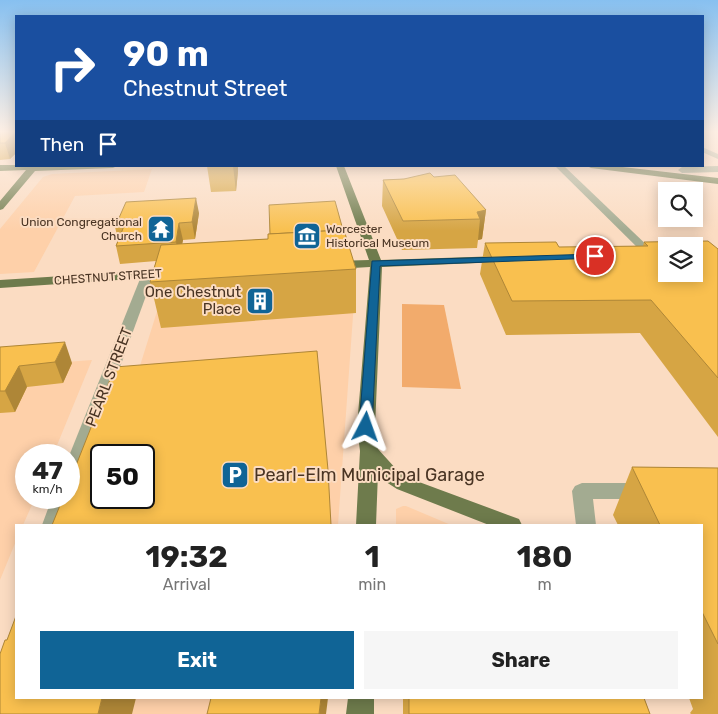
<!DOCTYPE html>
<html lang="en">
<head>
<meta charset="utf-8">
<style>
  body { margin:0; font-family:Rubik,sans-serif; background:#f6f6f6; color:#222; height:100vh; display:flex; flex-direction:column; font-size:19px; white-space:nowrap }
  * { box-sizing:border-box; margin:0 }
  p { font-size:16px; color:#767676 }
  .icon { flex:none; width:28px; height:28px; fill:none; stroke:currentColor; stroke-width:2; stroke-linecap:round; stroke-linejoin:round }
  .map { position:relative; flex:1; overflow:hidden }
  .sheet { position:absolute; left:15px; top:524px; width:688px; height:175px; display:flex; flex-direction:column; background:#fff; border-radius:0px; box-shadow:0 2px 12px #0003 }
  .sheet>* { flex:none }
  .hud { position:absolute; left:15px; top:15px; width:689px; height:152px; border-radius:0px; box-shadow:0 2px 12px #0003; background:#1a4fa0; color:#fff; overflow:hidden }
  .controls { position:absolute; left:658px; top:182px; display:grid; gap:10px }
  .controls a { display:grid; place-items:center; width:45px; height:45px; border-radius:0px; background:#fff; box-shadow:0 2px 12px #0003; font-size:25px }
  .speed { position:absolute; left:15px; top:444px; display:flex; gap:10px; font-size:25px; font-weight:700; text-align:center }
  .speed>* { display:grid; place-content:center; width:65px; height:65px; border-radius:50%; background:#fff; box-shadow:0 2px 12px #0003; line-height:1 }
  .speed small { font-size:12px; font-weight:400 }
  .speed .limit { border:2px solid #111; border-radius:8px; background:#fff; color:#111 }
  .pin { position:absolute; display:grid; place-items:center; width:42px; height:42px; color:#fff; margin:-21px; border:2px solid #fff; border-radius:50%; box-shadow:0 1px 5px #0007 }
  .me { position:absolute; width:55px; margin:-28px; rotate:4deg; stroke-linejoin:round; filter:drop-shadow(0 0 4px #0008) }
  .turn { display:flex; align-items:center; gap:18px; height:105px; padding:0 25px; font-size:22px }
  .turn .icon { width:65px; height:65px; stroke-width:2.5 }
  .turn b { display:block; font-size:35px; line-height:42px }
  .then { display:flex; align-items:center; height:48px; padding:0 25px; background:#0003; gap:10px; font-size:19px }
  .eta { display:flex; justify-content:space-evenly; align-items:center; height:85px; text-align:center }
  .eta b { font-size:30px; font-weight:700; line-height:35px }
  .cta { display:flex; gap:10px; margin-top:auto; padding:10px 25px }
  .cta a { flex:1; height:58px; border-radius:0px; background:#106496; color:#fff; font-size:20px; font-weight:700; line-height:58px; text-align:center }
  .cta a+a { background:#f6f6f6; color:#222 }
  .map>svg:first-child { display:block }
</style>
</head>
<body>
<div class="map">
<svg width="718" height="714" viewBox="0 0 718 714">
  <rect width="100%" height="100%" fill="#fbdcc2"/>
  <g fill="#fed0a9">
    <polygon points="152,169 144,192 75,196 34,272 0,274 0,229 43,177 52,174"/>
    <polygon points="356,274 338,525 90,525 101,498 144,498 144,455 112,455 165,286"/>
    <polygon points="92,360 53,455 26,455 26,498 35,498 23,525 16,525 16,541 0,580 0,367"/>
    <polygon points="403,506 406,506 451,525 396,525 396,509"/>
    <polygon points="36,698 325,698 324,714 30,714"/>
  </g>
  <polygon fill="#f2ab6c" points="402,304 444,305 461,389 402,387"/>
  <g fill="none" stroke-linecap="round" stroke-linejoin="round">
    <g fill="#a3ab91" fill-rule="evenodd">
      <polygon points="702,147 718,154 718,159 702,152"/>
      <polygon points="555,166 564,166 654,252 656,254 654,256 646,256"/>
      <polygon points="718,166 718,172 682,173 678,170 682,167"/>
      <polygon points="148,270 154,274 79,479 76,484 69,486 69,456 142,274"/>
      <polygon points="582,483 642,483 649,486 652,491 649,496 642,499 593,499 596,525 576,525 572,491 575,486"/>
      <polygon points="69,492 72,498 62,525 42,525 52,498 69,498"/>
    </g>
    <g fill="#6e7b4c" fill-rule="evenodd">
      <polygon points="0,165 16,165 117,166 113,168 35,171 3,209 0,210 0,201 26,170 0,171"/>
      <polygon points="336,166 344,166 381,260 502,256 508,259 502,262 382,267 375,427 378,449 397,470 411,479 519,519 522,525 489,525 397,489 383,480 378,473 376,525 356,525 360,451 357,427 370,267 335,269 329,265 335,261 369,260"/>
      <polygon points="587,166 614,166 718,178 718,184 591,168"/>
      <polygon points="173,269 177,270 179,273 177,276 0,288 0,280"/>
      <polygon points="348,698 374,698 374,714 346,714"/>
    </g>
  </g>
  <g fill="#d6a544">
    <polygon points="0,131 16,131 16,153 10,159 0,160"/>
    <polygon points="207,166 238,166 238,171 236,191 211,192"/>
    <polygon points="434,177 486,210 482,239 478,240 477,248 402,250 382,206 383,180"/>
    <polygon points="199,213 195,239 183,240 182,244 268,239 343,230 356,269 356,313 161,328 150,282 156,261 120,264 116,246 118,239 115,227"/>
    <polygon points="644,242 718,249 718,437 640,333 506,335 480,274 485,243 559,247 643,246"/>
    <polygon points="0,347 72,363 63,383 27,387 15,412 0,413"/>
    <polygon points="632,467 718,468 718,714 691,714 690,713 693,709 689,698 701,698 701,525 618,525 613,515"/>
    <polygon points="403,698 644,698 650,714 403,714"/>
  </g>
  <g fill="#ae8637">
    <polygon points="16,131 16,153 10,159 5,143"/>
    <polygon points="233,166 238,166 238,171 236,191"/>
    <polygon points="196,198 199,213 195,239 192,222"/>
    <polygon points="486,210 482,239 478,240 480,219 477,212"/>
    <polygon points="179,223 183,240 179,260 176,242"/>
    <polygon points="65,342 72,363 63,383 55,362"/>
    <polygon points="19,366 27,387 15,412 5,391"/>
    <polygon points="102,698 136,698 132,714 98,714"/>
    <polygon points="321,698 328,698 326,714 319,714"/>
  </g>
  <g fill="#f9c04f" stroke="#ae8637" fill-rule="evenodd">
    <polygon points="0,131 16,131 5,143 0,143"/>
    <polygon points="430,173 434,177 455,175 486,210 477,212 480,219 403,221 383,180 404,179"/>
    <polygon points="196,198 192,222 179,223 176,242 116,246 124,226 115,227 126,202"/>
    <polygon points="335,201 343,230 270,234 269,205"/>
    <polygon points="344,230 356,269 150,282 161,245 268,239 268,234"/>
    <path d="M708,241L718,249V378L651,300L512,301L485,243L556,242L559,247L648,246L644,242ZM666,246H694V274H666Z"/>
    <polygon points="65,342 55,362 19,366 5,391 0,391 0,347"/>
    <path d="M317,351L328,470L331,525H52L63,498H69V483L115,367ZM101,455H144V498H101Z"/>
    <polygon points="632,467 718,468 718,644 701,610 701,525 660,525"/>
    <polygon points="16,616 16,698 102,698 98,714 0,714 0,654 5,640 7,640"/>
    <polygon points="211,698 321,698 319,714 207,714"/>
    <polygon points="409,698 644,698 650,714 409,714"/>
  </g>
  <linearGradient id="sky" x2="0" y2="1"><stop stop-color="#87c0f0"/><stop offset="0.57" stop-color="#fdefe4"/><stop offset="1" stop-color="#fdefe4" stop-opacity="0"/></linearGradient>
  <rect width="718" height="231" fill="url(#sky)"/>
  <polygon fill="#106496" stroke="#0a4162" points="595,254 598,254 598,258 380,266 372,427 370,431 361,431 359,427 372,261"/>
  <defs>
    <g id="temple-square" transform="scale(1.4375)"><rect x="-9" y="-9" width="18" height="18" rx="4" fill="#106496" stroke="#fbdcc2"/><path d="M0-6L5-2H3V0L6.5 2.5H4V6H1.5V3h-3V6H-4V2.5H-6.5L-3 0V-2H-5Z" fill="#fff"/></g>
    <g id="museum-square" transform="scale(1.4375)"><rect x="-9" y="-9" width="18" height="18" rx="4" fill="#106496" stroke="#fbdcc2"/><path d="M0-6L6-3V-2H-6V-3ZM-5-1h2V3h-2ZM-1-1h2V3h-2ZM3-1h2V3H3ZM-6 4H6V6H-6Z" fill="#fff"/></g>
    <g id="building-square" transform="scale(1.4375)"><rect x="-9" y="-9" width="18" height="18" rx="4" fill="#106496" stroke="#fbdcc2"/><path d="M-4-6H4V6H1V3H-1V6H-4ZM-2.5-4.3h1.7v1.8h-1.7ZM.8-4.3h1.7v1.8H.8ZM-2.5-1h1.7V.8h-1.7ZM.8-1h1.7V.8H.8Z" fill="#fff"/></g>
    <g id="parking-square" transform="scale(1.4375)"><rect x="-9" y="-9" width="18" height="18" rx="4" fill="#106496" stroke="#fbdcc2"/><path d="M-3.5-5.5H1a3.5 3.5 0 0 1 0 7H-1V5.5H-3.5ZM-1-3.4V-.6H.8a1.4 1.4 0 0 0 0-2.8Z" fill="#fff"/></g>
  </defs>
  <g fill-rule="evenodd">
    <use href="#temple-square" x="161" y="229"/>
    <use href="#museum-square" x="307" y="236"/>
    <use href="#building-square" x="260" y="301"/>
    <use href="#parking-square" x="235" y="475"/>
  </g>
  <g text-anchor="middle" stroke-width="4" stroke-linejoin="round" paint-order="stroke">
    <g font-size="12" fill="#493423" stroke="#fbdcc2" text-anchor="end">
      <text x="142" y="226">Union Congregational<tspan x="142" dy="14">Church</tspan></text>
      <text x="326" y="233" text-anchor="start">Worcester<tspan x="326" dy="14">Historical Museum</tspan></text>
    </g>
    <g font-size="12" fill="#493423" stroke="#fbdcc2">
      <text transform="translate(108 277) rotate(-4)" y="4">CHESTNUT STREET</text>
    </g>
    <g font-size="15" fill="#493423" stroke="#fbdcc2" text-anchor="end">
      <text x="241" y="297">One Chestnut<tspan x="241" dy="17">Place</tspan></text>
    </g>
    <g font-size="15" fill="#493423" stroke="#fbdcc2">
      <text transform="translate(109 377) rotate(-69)" y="5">PEARL STREET</text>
    </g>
    <g font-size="18" fill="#493423" stroke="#fbdcc2" text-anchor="start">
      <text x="254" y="481">Pearl-Elm Municipal Garage</text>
    </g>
  </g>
</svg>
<div class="controls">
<a><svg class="icon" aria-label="search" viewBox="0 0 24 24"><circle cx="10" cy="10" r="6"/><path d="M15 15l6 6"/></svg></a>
<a><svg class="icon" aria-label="layers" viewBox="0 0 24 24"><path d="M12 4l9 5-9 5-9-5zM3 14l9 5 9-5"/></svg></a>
</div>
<div class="speed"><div>47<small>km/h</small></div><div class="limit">50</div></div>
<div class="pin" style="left:595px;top:256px;background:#d93025"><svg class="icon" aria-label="arrive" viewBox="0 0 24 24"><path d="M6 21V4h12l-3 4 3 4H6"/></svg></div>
<svg class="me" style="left:366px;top:427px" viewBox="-20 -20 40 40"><path d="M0-17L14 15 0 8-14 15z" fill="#106496" stroke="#fff" stroke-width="4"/></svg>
<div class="hud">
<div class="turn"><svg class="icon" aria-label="right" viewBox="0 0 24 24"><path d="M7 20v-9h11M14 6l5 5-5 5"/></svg><div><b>90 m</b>Chestnut Street</div></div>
<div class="then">Then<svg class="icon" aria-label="arrive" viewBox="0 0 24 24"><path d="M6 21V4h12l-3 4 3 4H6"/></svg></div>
</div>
<section class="sheet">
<div class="eta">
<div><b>19:32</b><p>Arrival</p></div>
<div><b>1</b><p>min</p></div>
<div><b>180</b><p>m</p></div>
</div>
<div class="cta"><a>Exit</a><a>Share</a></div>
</section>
</div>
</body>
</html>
